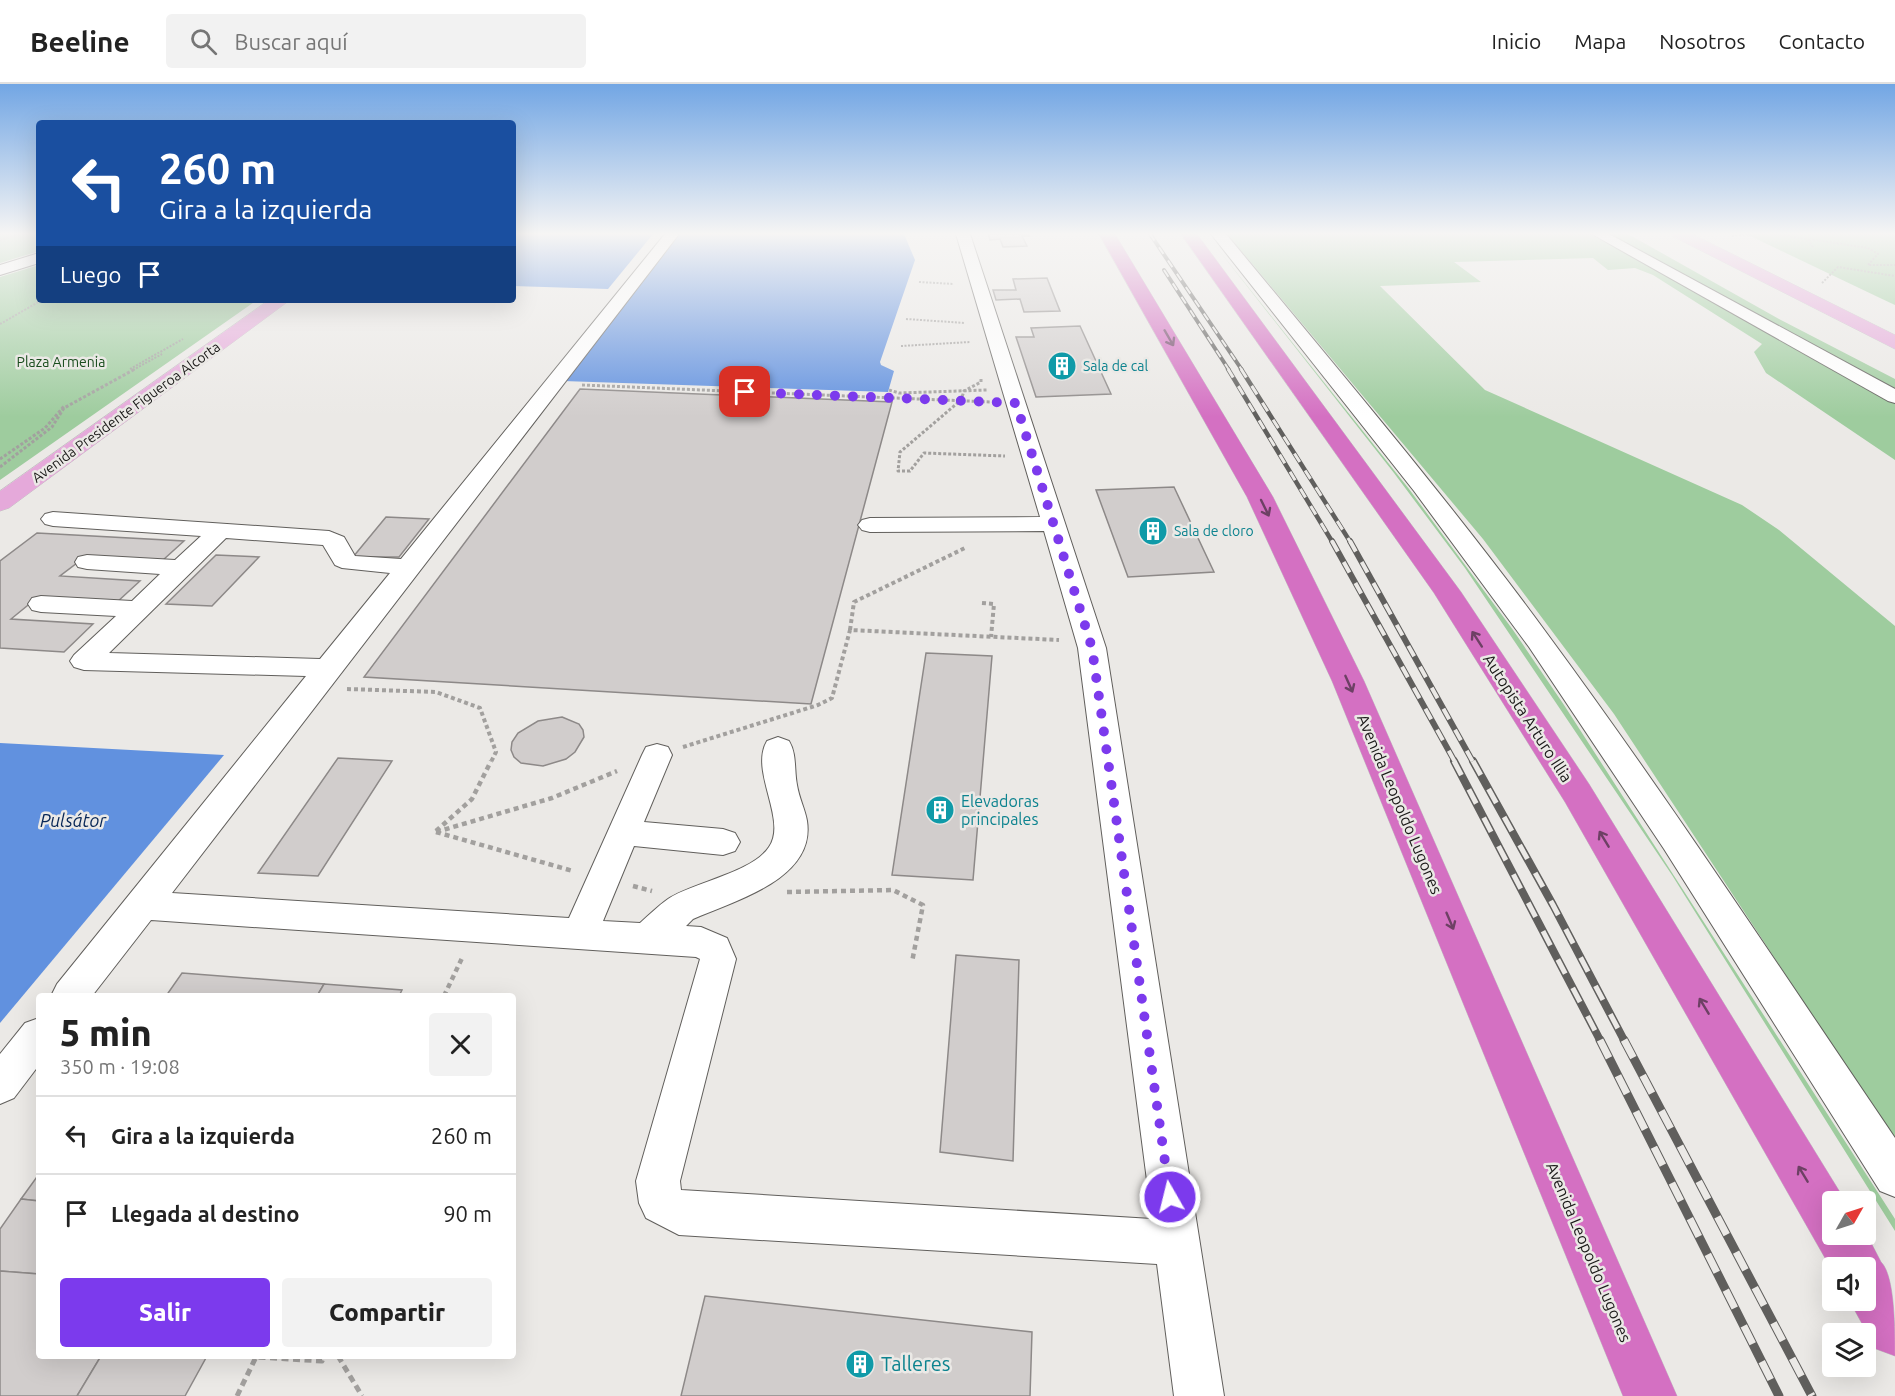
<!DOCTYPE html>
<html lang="es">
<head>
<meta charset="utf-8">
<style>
  body { margin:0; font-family:Ubuntu,sans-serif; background:#f2f2f2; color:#222; height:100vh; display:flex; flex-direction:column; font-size:22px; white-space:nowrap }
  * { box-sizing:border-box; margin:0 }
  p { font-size:20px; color:#767676 }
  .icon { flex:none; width:33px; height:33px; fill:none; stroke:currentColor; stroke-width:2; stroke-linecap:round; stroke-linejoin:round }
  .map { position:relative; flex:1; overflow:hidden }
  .details { position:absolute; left:36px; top:909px; width:480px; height:366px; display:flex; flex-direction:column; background:#fff; border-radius:6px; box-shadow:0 6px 24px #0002 }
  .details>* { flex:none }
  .banner { position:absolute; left:36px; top:36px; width:480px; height:183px; border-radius:6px; box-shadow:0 6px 24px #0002; background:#1a4fa0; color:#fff; overflow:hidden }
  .needle { width:39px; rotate:51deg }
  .buttons { position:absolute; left:1822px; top:1107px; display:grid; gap:12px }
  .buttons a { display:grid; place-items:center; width:54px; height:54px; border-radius:6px; background:#fff; box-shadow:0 6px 24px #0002; font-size:30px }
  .pin { position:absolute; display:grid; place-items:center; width:51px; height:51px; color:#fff; margin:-26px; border-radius:12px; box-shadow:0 3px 9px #0006 }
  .me { position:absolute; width:66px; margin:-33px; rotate:352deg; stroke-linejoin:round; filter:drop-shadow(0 0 4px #0008) }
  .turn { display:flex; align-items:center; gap:21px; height:126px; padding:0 24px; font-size:27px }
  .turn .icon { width:78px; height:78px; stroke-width:2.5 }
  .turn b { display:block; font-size:42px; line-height:51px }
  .then { display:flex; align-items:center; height:57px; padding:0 24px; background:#0003; gap:12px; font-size:22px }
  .round { display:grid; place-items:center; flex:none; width:63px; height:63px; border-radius:6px; background:#f2f2f2 }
  .head { display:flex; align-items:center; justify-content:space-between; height:102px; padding:0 24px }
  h1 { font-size:36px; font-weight:800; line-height:45px }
  .action { display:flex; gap:12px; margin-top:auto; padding:12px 24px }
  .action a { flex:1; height:69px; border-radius:6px; background:#7c3aed; color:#fff; font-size:24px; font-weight:800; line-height:69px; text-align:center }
  .action a+a { background:#f2f2f2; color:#222 }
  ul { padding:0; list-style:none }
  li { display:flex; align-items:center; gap:18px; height:78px; padding:0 24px; border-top:2px solid #e0e0e0 }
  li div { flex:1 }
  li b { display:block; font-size:22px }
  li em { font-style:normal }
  header { display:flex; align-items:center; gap:36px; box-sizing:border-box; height:84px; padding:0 30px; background:#fff; border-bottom:2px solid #e0e0e0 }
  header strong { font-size:28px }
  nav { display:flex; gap:33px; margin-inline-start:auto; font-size:21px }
  .search { width:420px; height:54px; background:#f2f2f2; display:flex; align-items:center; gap:15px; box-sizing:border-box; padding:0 21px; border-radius:6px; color:#767676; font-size:22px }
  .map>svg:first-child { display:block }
</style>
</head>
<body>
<header>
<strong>Beeline</strong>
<div class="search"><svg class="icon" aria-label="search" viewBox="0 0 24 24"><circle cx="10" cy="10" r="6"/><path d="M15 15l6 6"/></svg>Buscar aquí</div>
<nav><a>Inicio</a><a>Mapa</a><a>Nosotros</a><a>Contacto</a></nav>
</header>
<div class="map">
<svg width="1895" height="1312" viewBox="0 0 1895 1312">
  <rect width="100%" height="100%" fill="#ebe9e6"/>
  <g fill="#9ecc9e">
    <polygon points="0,150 39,150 39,167 0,179"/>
    <polygon points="1206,150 1409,405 1513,546 1564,621 1895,1135 1895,1147 1672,791 1465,484 1394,389"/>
    <polygon points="1227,150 1592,150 1895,319 1895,376 1766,289 1754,268 1762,260 1653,191 1635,184 1608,186 1593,174 1454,178 1481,198 1380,202 1485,306 1742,421 1779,446 1895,542 1895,1057 1614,630 1483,455"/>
    <polygon points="1607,150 1628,150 1779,235 1895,295 1895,308"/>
    <polygon points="1746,150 1895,150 1895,221 1880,214"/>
    <polygon points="39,181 39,216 257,216 0,396 0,193"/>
  </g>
  <g fill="#6191df">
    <polygon points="513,150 653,150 608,205 513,202"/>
    <polygon points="677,150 904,150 915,176 880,278 881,281 894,287 888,308 563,297"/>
    <polygon points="0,659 224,671 0,939"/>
  </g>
  <g fill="#d1cdcc" stroke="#8d8988" stroke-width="1.5">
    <polygon points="988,150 1028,150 1029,152 1022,152 1027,162 1003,163 1000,155 990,156"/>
    <polygon points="1047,194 1060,227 1024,228 1020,215 996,216 993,206 1016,206 1013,195"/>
    <polygon points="1080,242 1111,310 1036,313 1016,253 1034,253 1031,244"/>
    <polygon points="580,305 892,318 811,620 364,593"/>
    <polygon points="1174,403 1214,488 1128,493 1096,406"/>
    <polygon points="386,433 429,435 399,473 353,473"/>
    <polygon points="37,449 184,457 163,476 85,473 60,492 140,497 116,519 38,513 11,535 93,540 64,568 0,564 0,477"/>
    <polygon points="216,471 259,473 212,522 166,520"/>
    <polygon points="926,569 992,572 973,796 892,791"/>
    <polygon points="562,633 579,640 583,646 584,653 575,668 566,675 543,682 521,679 514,673 511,666 512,658 518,649 538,637"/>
    <polygon points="338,674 392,677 318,792 258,789"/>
    <polygon points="956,871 1019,876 1013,1077 940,1068"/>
    <polygon points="182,889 324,900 317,912 166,912"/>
    <polygon points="324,900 402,906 399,912 317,912"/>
    <polygon points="39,1090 39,1117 21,1115"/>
    <polygon points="21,1115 39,1117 39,1190 0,1187 0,1145"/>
    <polygon points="0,1187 39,1190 39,1272 101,1272 77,1312 0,1312"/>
    <polygon points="705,1212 1032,1248 1030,1312 681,1312"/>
    <polygon points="101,1272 207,1272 185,1312 77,1312"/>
  </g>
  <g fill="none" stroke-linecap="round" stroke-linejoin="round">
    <g stroke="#615f5c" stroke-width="2">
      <g id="minor">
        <path d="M665,150H679L172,809L569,834L642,671L646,663L657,660L668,663L672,671L644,738L723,745L735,749L740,758L735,767L723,771L634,762L603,837L640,839C649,831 658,822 668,815C694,798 752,789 769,763C788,736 749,687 767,657L778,653L789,657C797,670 794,686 797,701C799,714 805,725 807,737C816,795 734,817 693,835L686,842L701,843L727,854L736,875L680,1097L681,1106L1152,1135L1078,564L1044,447L870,448L862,446L858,441L862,436L870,434L1040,433L956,150H970L1106,564L1224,1312H1174L1157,1180L679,1151L646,1134L639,1119L636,1097L700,875L696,873L151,836L92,912H51L57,900L306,592L84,586L74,583L70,577L74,571L116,532L41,528L32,526L28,520L32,514L41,512L132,517L160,490L87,485L78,483L75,478L78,473L87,471L175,476L201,452L53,442L45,440L41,435L45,430L53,428L329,447L344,453L355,472L401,475ZM226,454L323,461L335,481L342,484L390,489L320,575L109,569Z"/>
        <path d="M1211,150H1226C1335,282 1447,413 1548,551C1669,715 1781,886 1895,1054V1113L1880,1107L1664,765L1529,563L1414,407Z"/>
        <polygon points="1592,150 1609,150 1895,305 1895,319 1888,317"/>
        <polygon points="39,169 39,179 0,191 0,181"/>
        <polygon points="39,934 39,981 14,1014 0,1020 0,970 25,939"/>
      </g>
    </g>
    <g stroke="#c3c3c3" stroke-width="1">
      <g id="major">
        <polygon points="1672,150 1692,150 1895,251 1895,265 1674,153"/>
        <polygon points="269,216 290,216 9,424 0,427 0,407"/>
      </g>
    </g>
    <g stroke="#c3c3c3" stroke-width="1">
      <g id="highway">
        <polygon points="1099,150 1115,150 1273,413 1364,597 1677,1312 1623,1312 1332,597 1247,413"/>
        <path d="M1181,150H1197L1461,508L1589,700L1846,1118H1833V1150L1866,1149L1881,1178C1895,1191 1895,1248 1895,1272L1876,1265L1849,1216H1866V1184H1833V1188L1565,718L1434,509Z"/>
      </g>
    </g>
    <g stroke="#a2a09e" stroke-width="2" stroke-dasharray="2 1.5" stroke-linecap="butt">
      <polyline points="1773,150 1808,155"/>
      <polyline points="1732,152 1755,150"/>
      <polyline points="0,156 19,150"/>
      <polyline points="1813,163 1808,155 1868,164 1878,170 1868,181 1895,181"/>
      <polyline points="919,198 954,200"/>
      <polyline points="1822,199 1838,183 1895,192"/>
      <polyline points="906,235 965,239"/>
      <polyline points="0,240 42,216"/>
      <polyline points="901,262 970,258"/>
      <polyline points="130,285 183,255"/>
      <polyline points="133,286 162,270"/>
    </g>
    <g stroke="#a2a09e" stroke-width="3" stroke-dasharray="3 2" stroke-linecap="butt">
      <polyline points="981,295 981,298 964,307 961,316 900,368 898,387 910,387 924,369 1005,372"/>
      <polyline points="582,301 991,318"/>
      <polyline points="889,306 899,309 987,306"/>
      <polyline points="0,375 45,344 65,321"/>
      <polyline points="0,383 52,343 64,324 135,285"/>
    </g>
    <g stroke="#a2a09e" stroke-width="4" stroke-dasharray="4 3" stroke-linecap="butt">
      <polyline points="982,519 994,520 991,553"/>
      <polyline points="850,546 854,518 965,464"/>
      <polyline points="347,605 436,608 480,624 496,668 491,678"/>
      <polyline points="683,663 818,621 832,614 850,546 1059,556"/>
    </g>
    <g stroke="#a2a09e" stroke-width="4.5" stroke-dasharray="5 4" stroke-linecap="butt">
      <polyline points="436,747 472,715 491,677"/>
      <polyline points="436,748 552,714 617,687"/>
      <polyline points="436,748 573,787"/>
      <polyline points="633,802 652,807"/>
      <polyline points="787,808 893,806 923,821 912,878"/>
      <polyline points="444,912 463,872"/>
    </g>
    <g stroke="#a2a09e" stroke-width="5" stroke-dasharray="7 4.5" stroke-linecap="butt">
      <polyline points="338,1272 362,1312"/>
      <polyline points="237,1312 256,1273 322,1277 324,1272"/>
    </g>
    <use href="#minor" fill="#fff" fill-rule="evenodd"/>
    <use href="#major" fill="#e5a9da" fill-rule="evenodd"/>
    <use href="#highway" fill="#d470c2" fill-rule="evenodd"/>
    <g stroke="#605f5d" stroke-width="4">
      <g id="rail-far4">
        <polyline points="1150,150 1242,286"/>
        <polyline points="1164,186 1229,286"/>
      </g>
    </g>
    <g stroke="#605f5d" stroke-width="4.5">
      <g id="rail-far3">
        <polyline points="1228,285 1333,459"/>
        <polyline points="1241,285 1351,459"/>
      </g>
    </g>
    <g stroke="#605f5d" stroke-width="6">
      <g id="rail-far2">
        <polyline points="1332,457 1455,678"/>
        <polyline points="1350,457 1473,678"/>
      </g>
    </g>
    <g stroke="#605f5d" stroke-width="8">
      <g id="rail-far1">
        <polyline points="1454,677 1601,958"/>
        <polyline points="1473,677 1553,821 1625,958"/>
      </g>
    </g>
    <g stroke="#605f5d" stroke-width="9">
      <g id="rail">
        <polyline points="1600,956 1779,1312"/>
        <polyline points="1624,956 1812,1312"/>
      </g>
    </g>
    <use href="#rail-far4" stroke="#ebe9e6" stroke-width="2" stroke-dasharray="8" stroke-linecap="butt"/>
    <use href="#rail-far3" stroke="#ebe9e6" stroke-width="3" stroke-dasharray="10" stroke-linecap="butt"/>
    <use href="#rail-far2" stroke="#ebe9e6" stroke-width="4" stroke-dasharray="12" stroke-linecap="butt"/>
    <use href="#rail-far1" stroke="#ebe9e6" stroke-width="5" stroke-dasharray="16" stroke-linecap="butt"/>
    <use href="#rail" stroke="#ebe9e6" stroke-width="7" stroke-dasharray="20" stroke-linecap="butt"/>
  </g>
  <defs><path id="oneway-shaft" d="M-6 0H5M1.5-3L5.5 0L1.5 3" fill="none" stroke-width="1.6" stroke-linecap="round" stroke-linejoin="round" transform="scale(1.5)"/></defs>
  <g stroke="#6d4064">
    <use href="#oneway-shaft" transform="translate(1169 254) rotate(60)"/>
    <use href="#oneway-shaft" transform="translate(1265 424) rotate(64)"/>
    <use href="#oneway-shaft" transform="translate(1477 555) rotate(-123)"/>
    <use href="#oneway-shaft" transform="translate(1349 600) rotate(66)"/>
    <use href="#oneway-shaft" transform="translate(1604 755) rotate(-121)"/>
    <use href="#oneway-shaft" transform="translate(1450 837) rotate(67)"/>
    <use href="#oneway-shaft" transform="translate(1704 922) rotate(-121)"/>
    <use href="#oneway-shaft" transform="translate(1803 1090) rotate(-121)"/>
  </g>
  <linearGradient id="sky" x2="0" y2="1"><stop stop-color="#72a6e4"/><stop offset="0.45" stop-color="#f6f5f4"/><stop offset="1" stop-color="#f6f5f4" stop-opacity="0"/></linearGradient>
  <rect width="1895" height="333" fill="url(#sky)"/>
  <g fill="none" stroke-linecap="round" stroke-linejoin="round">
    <polyline stroke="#7c3aed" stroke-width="10" stroke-dasharray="0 18" points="745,308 1016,319 1092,564 1170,1113"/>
  </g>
  <defs>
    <g id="building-disc" transform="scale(1.5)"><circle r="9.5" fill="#0f9aa8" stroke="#ebe9e6"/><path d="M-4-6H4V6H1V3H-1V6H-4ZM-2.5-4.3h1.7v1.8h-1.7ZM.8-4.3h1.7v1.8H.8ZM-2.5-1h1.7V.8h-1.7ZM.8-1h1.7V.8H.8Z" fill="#fff"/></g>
  </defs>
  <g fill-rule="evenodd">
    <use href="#building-disc" x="1062" y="282"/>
    <use href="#building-disc" x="1153" y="447"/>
    <use href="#building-disc" x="940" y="726"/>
    <use href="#building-disc" x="860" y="1280"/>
  </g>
  <g text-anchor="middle" stroke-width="5" stroke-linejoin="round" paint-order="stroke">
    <g font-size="14" fill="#1a4d1e" stroke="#ebe9e6">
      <text x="61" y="283">Plaza Armenia</text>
    </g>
    <g font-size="14" fill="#0d838f" stroke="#ebe9e6" text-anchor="start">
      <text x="1083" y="287">Sala de cal</text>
      <text x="1174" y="452">Sala de cloro</text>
    </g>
    <g font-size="14" fill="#191817" stroke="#ebe9e6">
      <text transform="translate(126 328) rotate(-36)" y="5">Avenida Presidente Figueroa Alcorta</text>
    </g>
    <g font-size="16" fill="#191817" stroke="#ebe9e6">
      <text transform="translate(1528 634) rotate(57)" y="6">Autopista Arturo Illia</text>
      <text transform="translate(1400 720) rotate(67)" y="6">Avenida Leopoldo Lugones</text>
      <text transform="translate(1589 1168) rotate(67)" y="6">Avenida Leopoldo Lugones</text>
    </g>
    <g font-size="16" fill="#0d838f" stroke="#ebe9e6" text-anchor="start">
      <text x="961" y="723">Elevadoras<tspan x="961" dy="18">principales</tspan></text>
    </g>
    <g font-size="18" font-style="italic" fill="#082757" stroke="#ebe9e6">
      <text x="73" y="743">Pulsátor</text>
    </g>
    <g font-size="20" fill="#0d838f" stroke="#ebe9e6" text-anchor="start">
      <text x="881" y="1287">Talleres</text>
    </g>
  </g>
</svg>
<div class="buttons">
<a><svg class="needle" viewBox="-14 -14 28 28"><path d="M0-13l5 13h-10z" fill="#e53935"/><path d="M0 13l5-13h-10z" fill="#767676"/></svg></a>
<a><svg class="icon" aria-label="sound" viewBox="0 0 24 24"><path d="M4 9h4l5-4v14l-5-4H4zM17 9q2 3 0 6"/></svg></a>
<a><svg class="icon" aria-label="layers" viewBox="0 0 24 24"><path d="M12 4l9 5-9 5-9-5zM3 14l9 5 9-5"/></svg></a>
</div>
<div class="pin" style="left:745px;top:308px;background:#d93025"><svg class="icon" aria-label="arrive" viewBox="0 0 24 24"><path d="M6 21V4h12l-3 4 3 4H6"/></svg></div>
<svg class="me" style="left:1170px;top:1113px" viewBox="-20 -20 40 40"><circle r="17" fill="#7c3aed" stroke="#fff" stroke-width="3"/><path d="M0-11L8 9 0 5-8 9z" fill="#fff"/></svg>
<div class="banner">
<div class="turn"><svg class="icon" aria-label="left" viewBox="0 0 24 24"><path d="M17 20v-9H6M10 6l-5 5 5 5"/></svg><div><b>260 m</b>Gira a la izquierda</div></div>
<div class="then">Luego<svg class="icon" aria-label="arrive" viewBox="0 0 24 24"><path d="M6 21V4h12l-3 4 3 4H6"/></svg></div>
</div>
<section class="details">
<div class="head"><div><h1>5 min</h1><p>350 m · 19:08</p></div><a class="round"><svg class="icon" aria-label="close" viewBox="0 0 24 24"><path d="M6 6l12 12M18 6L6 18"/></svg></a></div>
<ul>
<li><svg class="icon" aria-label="left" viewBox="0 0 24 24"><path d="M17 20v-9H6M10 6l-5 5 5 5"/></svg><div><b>Gira a la izquierda</b></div><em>260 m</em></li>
<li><svg class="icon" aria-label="arrive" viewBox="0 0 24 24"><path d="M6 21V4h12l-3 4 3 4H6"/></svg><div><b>Llegada al destino</b></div><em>90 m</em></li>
</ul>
<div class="action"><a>Salir</a><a>Compartir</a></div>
</section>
</div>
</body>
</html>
